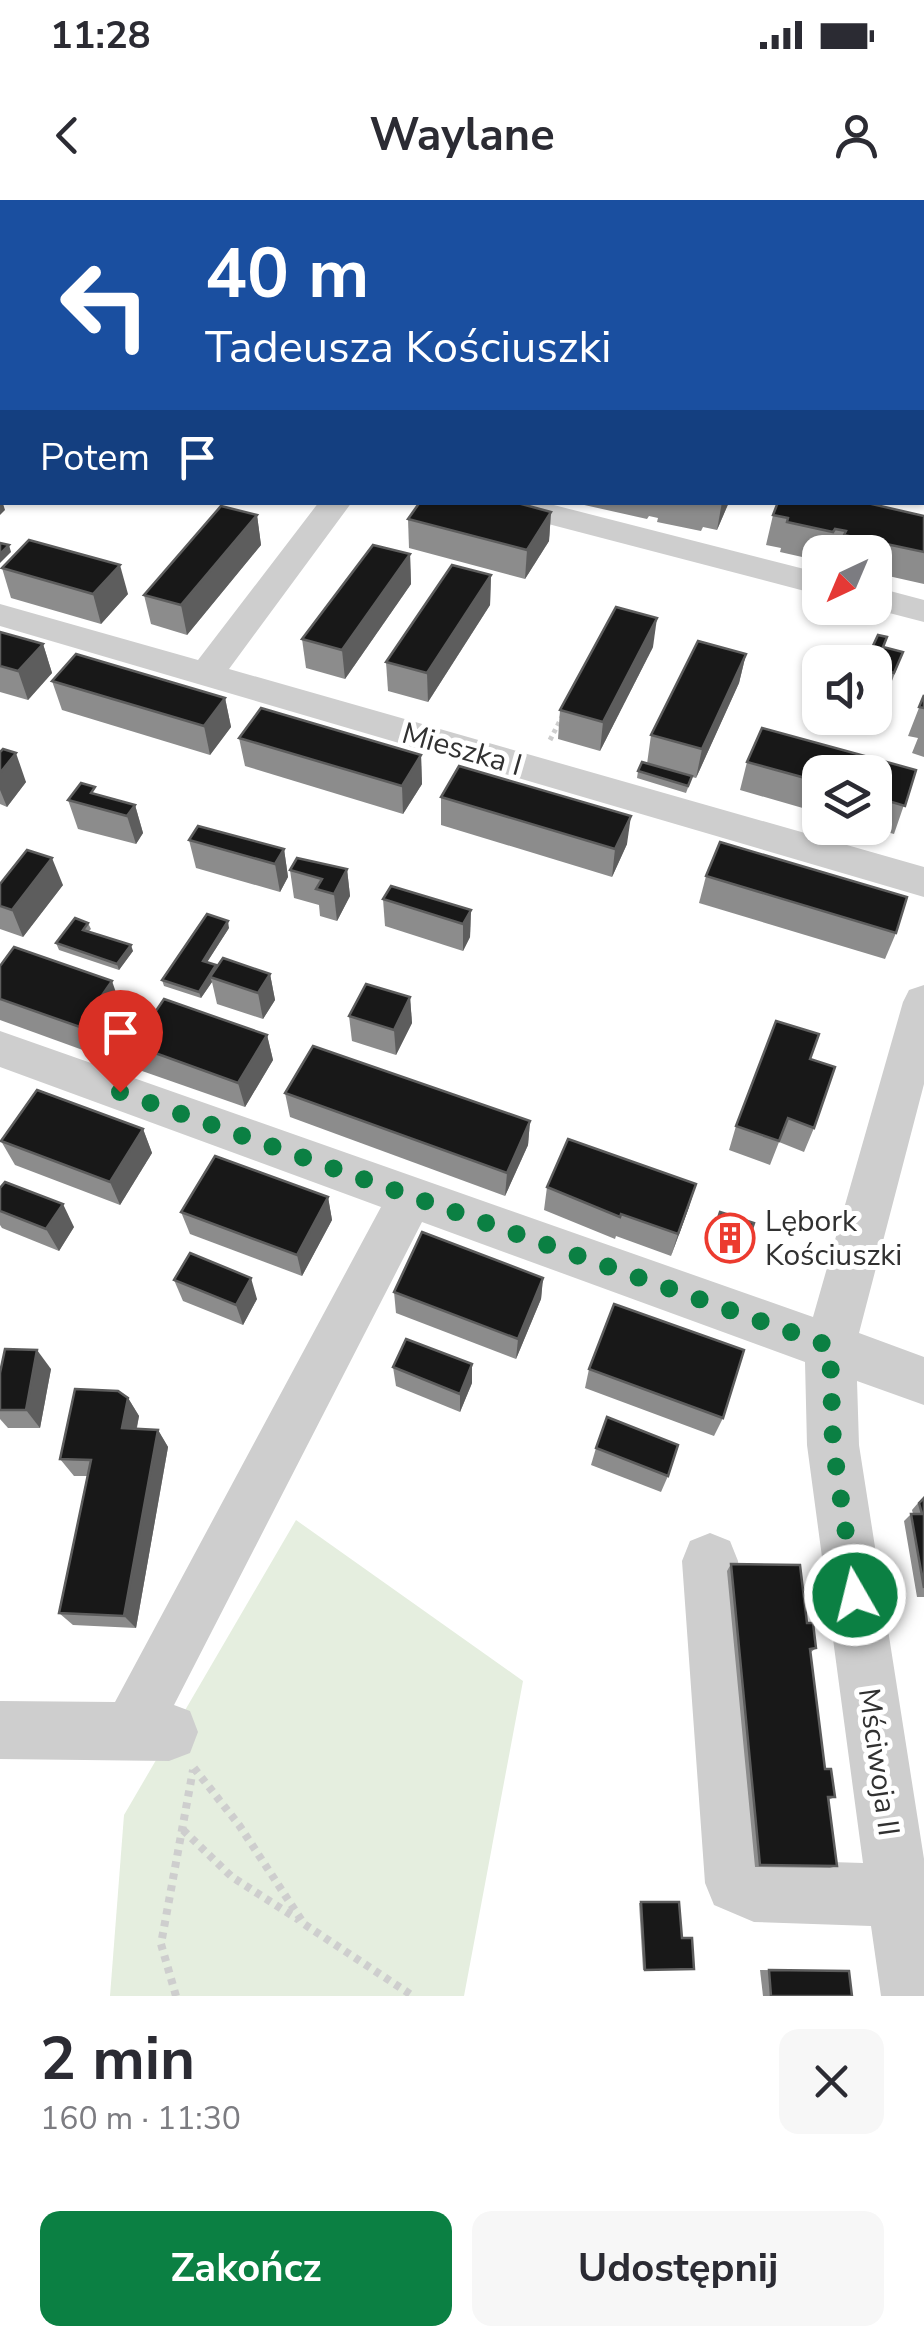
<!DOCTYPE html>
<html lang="pl">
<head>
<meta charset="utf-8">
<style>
  body { margin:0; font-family:"Nunito Sans",sans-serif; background:#f7f7f7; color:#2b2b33; height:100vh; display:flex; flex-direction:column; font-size:38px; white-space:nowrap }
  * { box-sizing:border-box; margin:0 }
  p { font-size:32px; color:#7c7c81 }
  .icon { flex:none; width:55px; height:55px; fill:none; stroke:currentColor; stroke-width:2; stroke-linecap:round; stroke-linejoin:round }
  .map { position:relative; height:1796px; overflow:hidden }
  .details { display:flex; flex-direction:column; background:#fff; flex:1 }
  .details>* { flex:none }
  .top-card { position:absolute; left:0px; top:0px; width:925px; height:305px; box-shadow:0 2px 8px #0004; background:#1a4fa0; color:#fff; overflow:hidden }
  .needle { width:65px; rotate:224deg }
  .buttons { position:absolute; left:802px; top:335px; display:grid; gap:20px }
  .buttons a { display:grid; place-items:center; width:90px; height:90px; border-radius:20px; background:#fff; box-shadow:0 2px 8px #0004; font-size:50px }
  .pin { position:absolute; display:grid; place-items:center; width:85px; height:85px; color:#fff; margin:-102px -42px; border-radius:50% 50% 50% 0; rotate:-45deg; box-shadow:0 0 10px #0007 }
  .pin .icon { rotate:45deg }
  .me { position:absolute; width:110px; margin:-55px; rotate:352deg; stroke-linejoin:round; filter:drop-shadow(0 0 8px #0008) }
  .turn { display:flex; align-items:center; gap:35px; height:210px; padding:0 40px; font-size:45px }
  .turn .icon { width:130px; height:130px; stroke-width:2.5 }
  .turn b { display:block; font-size:70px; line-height:85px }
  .then { display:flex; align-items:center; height:95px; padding:0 40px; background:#0003; gap:20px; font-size:38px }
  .round { display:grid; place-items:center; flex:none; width:105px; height:105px; border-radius:20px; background:#f7f7f7 }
  .headline { display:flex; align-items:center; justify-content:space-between; height:170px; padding:0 40px }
  h1 { font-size:60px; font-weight:700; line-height:75px }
  .button { display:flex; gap:20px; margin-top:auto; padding:20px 40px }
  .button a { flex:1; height:115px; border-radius:20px; background:#0b8043; color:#fff; font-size:40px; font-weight:700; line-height:115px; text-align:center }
  .button a+a { background:#f7f7f7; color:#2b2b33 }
  .status { display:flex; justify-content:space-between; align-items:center; height:70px; padding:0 50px; background:#fff; direction:ltr }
  .status svg { height:28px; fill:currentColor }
  header { display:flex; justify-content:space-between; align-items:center; height:130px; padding:0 40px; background:#fff; font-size:45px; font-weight:700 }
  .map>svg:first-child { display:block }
</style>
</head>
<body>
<div class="status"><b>11:28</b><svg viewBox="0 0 49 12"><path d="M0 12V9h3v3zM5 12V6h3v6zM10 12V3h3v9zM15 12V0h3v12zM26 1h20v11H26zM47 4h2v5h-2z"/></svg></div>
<header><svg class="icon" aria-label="back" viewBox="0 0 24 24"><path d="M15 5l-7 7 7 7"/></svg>Waylane<svg class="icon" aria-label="person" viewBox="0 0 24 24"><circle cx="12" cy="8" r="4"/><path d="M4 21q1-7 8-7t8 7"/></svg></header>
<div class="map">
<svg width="924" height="1796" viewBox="0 0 924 1796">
  <rect width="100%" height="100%" fill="#fff"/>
  <polygon fill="#e5eedf" points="296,1320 523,1481 464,1796 110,1796 124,1615"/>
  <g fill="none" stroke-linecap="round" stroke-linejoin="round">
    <polyline stroke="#cecece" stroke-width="5" stroke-dasharray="4 4" stroke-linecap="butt" points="550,540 563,515"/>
    <g stroke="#cecece" stroke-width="8" stroke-dasharray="6 6" stroke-linecap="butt">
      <polyline points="194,1568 239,1625 304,1724 413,1796"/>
      <polyline points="183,1630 232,1677 299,1720"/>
      <polyline points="176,1796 161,1744 193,1570"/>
    </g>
    <g fill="#cecece" fill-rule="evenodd">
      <polygon points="319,302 352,302 229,469 924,667 924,697 0,426 0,404 198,460"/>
      <polygon points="486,302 542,302 820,373 820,395 491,309"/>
      <polygon points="875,387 924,400 924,422 870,408 875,408"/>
      <polygon points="924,785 924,884 859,1133 924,1157 924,1205 857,1181 859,1245 924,1659 924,1796 881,1796 871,1726 754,1722 714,1705 705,1683 682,1361 690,1341 710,1333 730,1341 738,1361 765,1660 863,1663 807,1245 805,1162 422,1022 174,1505 190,1511 198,1532 190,1553 169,1561 0,1559 0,1501 115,1502 381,1007 0,867 0,831 813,1117 903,802 909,790"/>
    </g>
  </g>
  <g fill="#8c8c8c">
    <polygon points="0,191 2,192 2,238 0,239"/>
    <polygon points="571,302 729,302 717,330 703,327 701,331 657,322 658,318 649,316 647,319"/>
    <polygon points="551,312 549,341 525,379 409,348 408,319"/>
    <polygon points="257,315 261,345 187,435 151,424 144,395"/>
    <polygon points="773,315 924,316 924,384 875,373 875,352 820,352 820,361 780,352 781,348 766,345"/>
    <polygon points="410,354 411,384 345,479 306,468 302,439"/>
    <polygon points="2,368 128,394 101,424 11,398"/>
    <polygon points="491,375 490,405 428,502 388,491 386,462"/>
    <polygon points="0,432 43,444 52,473 28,500 0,492"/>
    <polygon points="653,447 600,551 558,539 560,510"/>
    <polygon points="862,447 871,450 884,447 903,452 884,502 875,499 875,462 856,462"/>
    <polygon points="746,454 739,483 696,578 692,577 686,593 637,578 638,571 647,564 651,535"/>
    <polygon points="52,481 225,498 231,527 210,555 62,510"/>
    <polygon points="924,495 924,557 912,553 918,538 908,536"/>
    <polygon points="762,528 916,570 894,634 872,628 875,628 875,572 820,572 820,613 740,590 747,562"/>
    <polygon points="239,538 421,555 422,584 403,614 245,566"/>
    <polygon points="0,552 26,582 7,607 0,604"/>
    <polygon points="98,595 135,605 143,633 136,644 78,629 68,600"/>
    <polygon points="441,597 627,644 612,677 441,625"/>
    <polygon points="189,640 284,649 288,677 280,692 196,668"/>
    <polygon points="347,669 350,696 337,721 320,716 319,705 294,698 290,670"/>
    <polygon points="706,676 896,733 885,759 699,703"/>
    <polygon points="0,684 63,685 23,737 0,729"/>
    <polygon points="383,699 471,710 470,737 463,751 385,726"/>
    <polygon points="88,723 91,729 89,731 133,751 119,770 59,750 56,743"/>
    <polygon points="229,728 207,762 216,765 217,768 270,774 275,800 263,819 217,804 212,782 201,798 164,786 162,780"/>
    <polygon points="0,766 121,807 91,853 0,820"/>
    <polygon points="410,797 412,823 396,855 352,841 349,816"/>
    <polygon points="267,835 273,860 245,907 142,871 133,845"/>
    <polygon points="810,859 814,928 804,952 779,942 770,965 729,950 736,926"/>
    <polygon points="285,893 530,921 528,945 505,996 290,917"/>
    <polygon points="143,929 152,953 120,1005 15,965 1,941"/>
    <polygon points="547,987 689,1007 671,1056 616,1036 615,1039 544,1010"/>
    <polygon points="0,988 74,1027 59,1051 2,1028 0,1025"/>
    <polygon points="328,997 332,1020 302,1076 190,1034 181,1012"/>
    <polygon points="720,1012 754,1023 741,1060 708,1048"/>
    <polygon points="543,1078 541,1099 516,1159 396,1113 394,1092"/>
    <polygon points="174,1080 257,1099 243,1125 183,1101"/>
    <polygon points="472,1164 472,1183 460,1212 396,1186 393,1167"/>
    <polygon points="51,1169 40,1228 8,1228 0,1219 0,1173"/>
    <polygon points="589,1169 723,1218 714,1236 585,1188"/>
    <polygon points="128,1198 139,1216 137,1228 158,1230 168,1247 136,1428 73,1425 59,1413 87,1276 74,1276 60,1259"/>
    <polygon points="596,1248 668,1276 661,1292 591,1265"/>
    <polygon points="924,1296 924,1397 917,1397 904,1321 911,1314 913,1314 912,1310"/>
    <polygon points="731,1364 807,1423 816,1448 810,1453 825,1569 835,1597 828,1600 837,1666 830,1668 755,1667 727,1371"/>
    <polygon points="679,1702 682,1738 694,1769 643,1770 639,1703"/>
    <polygon points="760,1770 849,1771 852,1796 763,1796"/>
  </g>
  <g fill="#5d5d5d">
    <polygon points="2,117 2,155 0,158 0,120"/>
    <polygon points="0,294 5,310 0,315"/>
    <polygon points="722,302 729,302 717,330"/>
    <polygon points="551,312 549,341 525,379 527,350"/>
    <polygon points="257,315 261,345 187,435 181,405"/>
    <polygon points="9,345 11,352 0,363 0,354"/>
    <polygon points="410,354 411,384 345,479 342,450"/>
    <polygon points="120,365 128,394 101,424 93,394"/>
    <polygon points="491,375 490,405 428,502 427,473"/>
    <polygon points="657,418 653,447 600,551 603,522"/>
    <polygon points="43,444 52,473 28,500 18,471"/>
    <polygon points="746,454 739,483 696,578 702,549"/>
    <polygon points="225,498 231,527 210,555 204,526"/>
    <polygon points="16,553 26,582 7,607 0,590 0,573"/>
    <polygon points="421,555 422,584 403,614 402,586"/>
    <polygon points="135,605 143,633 136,644 127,616"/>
    <polygon points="631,616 627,644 612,677 615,649"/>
    <polygon points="284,649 288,677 280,692 275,664"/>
    <polygon points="52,658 63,685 23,737 12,710"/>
    <polygon points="347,669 350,696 337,721 334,694"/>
    <polygon points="471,710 470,737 463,751 463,724"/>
    <polygon points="228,721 229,728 204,767 203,761"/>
    <polygon points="131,745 133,751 119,770 117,764"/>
    <polygon points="216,765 218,772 210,777 212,782 201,798 199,792"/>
    <polygon points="270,774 275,800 263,819 258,793"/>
    <polygon points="112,781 121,807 91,853 80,827"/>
    <polygon points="410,797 412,823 396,855 394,830"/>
    <polygon points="267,835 273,860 245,907 238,883"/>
    <polygon points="530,921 528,945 505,996 507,973"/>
    <polygon points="143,929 152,953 120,1005 110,982"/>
    <polygon points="696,984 689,1007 671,1056 678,1034"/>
    <polygon points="328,997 332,1020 302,1076 297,1055"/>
    <polygon points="63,1004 74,1027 59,1051 46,1029"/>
    <polygon points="251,1078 257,1099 243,1125 236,1105"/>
    <polygon points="543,1078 541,1099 516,1159 518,1139"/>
    <polygon points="37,1150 51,1169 40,1228 26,1210"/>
    <polygon points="472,1164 472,1183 460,1212 460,1194"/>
    <polygon points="128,1198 139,1216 133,1245 122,1228"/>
    <polygon points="158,1230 168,1247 136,1428 124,1416"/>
  </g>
  <g fill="#181818" stroke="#5d5d5d" stroke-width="2.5">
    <polygon points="454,0 482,0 480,2 452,2"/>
    <polygon points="0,92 2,93 2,117 0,120"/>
    <polygon points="0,191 2,192 2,210 0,210"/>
    <polygon points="420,302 514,302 551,312 527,350 408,319"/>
    <polygon points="778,302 863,302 924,316 924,352 844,335 846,331 835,329 833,332 787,322 788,318 773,315"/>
    <polygon points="221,306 257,315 181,405 144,395"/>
    <polygon points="29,340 120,365 93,394 2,368"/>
    <polygon points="0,343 9,345 0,354"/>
    <polygon points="373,345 410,354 342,450 302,439"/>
    <polygon points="452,365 491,375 427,473 386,462"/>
    <polygon points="616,407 657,418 603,522 560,510"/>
    <polygon points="0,432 43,444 18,471 0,466"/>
    <polygon points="878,435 887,437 883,447 903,452 894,473 875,467 875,462 857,461 862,447 871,450"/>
    <polygon points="698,441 746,454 702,549 651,535"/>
    <polygon points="76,454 225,498 204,526 52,481"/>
    <polygon points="924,495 924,508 919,507"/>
    <polygon points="261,508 421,555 402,586 239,538"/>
    <polygon points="762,528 916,570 905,606 875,597 875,572 820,572 820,582 747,562"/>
    <polygon points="3,549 16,553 0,573 0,552"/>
    <polygon points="642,562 692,576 688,586 638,571"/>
    <polygon points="459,566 631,616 615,649 441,597"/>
    <polygon points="81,583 95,587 91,593 135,605 127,616 68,600"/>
    <polygon points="198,626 284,649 275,664 189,640"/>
    <polygon points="720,642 907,697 896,733 706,676"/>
    <polygon points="27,650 52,658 12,710 0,706 0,684"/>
    <polygon points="297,658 347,669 334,694 316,689 322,679 290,670"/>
    <polygon points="391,686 471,710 463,724 383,699"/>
    <polygon points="207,714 228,721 203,761 216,765 199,792 162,780"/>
    <polygon points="75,718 88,723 83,730 131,745 117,764 56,743"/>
    <polygon points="14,747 112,781 80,827 0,799 0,766"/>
    <polygon points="223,758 270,774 258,793 210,777"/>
    <polygon points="366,784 410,797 394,830 349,816"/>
    <polygon points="164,799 267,835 238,883 133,845"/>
    <polygon points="776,821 819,834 810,859 835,867 814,928 788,918 779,941 736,926"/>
    <polygon points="313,846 530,921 507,973 285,893"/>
    <polygon points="37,890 143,929 110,982 1,941"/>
    <polygon points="568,939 696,984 678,1034 621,1014 620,1017 547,987"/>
    <polygon points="215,956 328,997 297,1055 181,1012"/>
    <polygon points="5,982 63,1004 46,1029 0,1011 0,988"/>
    <polygon points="720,1012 754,1023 743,1055 710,1042"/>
    <polygon points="422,1032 543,1078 518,1139 394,1092"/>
    <polygon points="190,1053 251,1078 236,1105 174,1080"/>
    <polygon points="614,1104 744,1150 723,1218 589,1169"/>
    <polygon points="406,1139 472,1164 460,1194 393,1167"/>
    <polygon points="5,1149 37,1150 26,1210 0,1210 0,1173"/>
    <polygon points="75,1189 118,1191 128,1198 122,1228 158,1230 124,1416 59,1413 91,1260 60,1259"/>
    <polygon points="607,1217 678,1245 668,1276 596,1248"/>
    <polygon points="924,1298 924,1388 911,1314 922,1314 919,1303"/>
    <polygon points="731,1364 800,1365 807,1423 813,1423 816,1448 810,1449 825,1569 831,1569 835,1597 828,1597 837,1666 760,1665"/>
    <polygon points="641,1702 679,1702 682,1738 692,1738 694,1769 645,1770"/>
    <polygon points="769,1770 849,1771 852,1796 771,1796"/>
  </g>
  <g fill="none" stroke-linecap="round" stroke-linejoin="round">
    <polyline stroke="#0b8043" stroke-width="18" stroke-dasharray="0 32.4" points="120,892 830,1146 833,1245 855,1395"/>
  </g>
  <defs>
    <g id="building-ring" transform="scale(2.5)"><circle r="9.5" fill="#fff" stroke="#ec3b2f" stroke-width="1.5"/><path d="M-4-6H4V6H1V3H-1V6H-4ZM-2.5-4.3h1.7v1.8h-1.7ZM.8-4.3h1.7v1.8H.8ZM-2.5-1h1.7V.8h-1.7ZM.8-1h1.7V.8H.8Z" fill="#ec3b2f"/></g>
  </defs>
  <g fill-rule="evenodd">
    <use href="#building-ring" x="730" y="1038"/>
  </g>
  <g text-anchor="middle" stroke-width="10" stroke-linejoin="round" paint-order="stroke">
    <g font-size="30" fill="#313131" stroke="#fff">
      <text transform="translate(462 549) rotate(16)" y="10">Mieszka I</text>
      <text transform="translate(879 1562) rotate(82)" y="10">Mściwoja II</text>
    </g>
    <g font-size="30" fill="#313131" stroke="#fff" text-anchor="start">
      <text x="765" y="1031">Lębork<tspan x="765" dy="34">Kościuszki</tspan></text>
    </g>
  </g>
</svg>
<div class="buttons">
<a><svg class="needle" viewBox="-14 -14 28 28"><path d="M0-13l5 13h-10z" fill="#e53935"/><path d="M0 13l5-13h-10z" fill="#7c7c81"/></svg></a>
<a><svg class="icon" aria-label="sound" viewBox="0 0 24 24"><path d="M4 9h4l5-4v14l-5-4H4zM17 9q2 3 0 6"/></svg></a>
<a><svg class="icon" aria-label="layers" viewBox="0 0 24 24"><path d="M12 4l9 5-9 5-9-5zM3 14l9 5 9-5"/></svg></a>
</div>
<div class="pin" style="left:120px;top:892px;background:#d93025"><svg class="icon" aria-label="arrive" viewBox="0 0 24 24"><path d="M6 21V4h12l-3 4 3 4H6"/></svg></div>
<svg class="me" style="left:855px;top:1395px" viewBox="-20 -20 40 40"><circle r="17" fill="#0b8043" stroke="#fff" stroke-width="3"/><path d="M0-11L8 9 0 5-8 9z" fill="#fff"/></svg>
<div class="top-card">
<div class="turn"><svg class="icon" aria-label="left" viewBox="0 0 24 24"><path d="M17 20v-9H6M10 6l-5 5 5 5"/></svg><div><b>40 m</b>Tadeusza Kościuszki</div></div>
<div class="then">Potem<svg class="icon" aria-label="arrive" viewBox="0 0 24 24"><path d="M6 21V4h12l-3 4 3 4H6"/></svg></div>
</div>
</div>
<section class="details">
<div class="headline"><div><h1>2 min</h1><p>160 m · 11:30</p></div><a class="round"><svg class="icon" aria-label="close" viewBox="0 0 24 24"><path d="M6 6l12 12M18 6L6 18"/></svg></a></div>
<div class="button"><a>Zakończ</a><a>Udostępnij</a></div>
</section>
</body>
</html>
